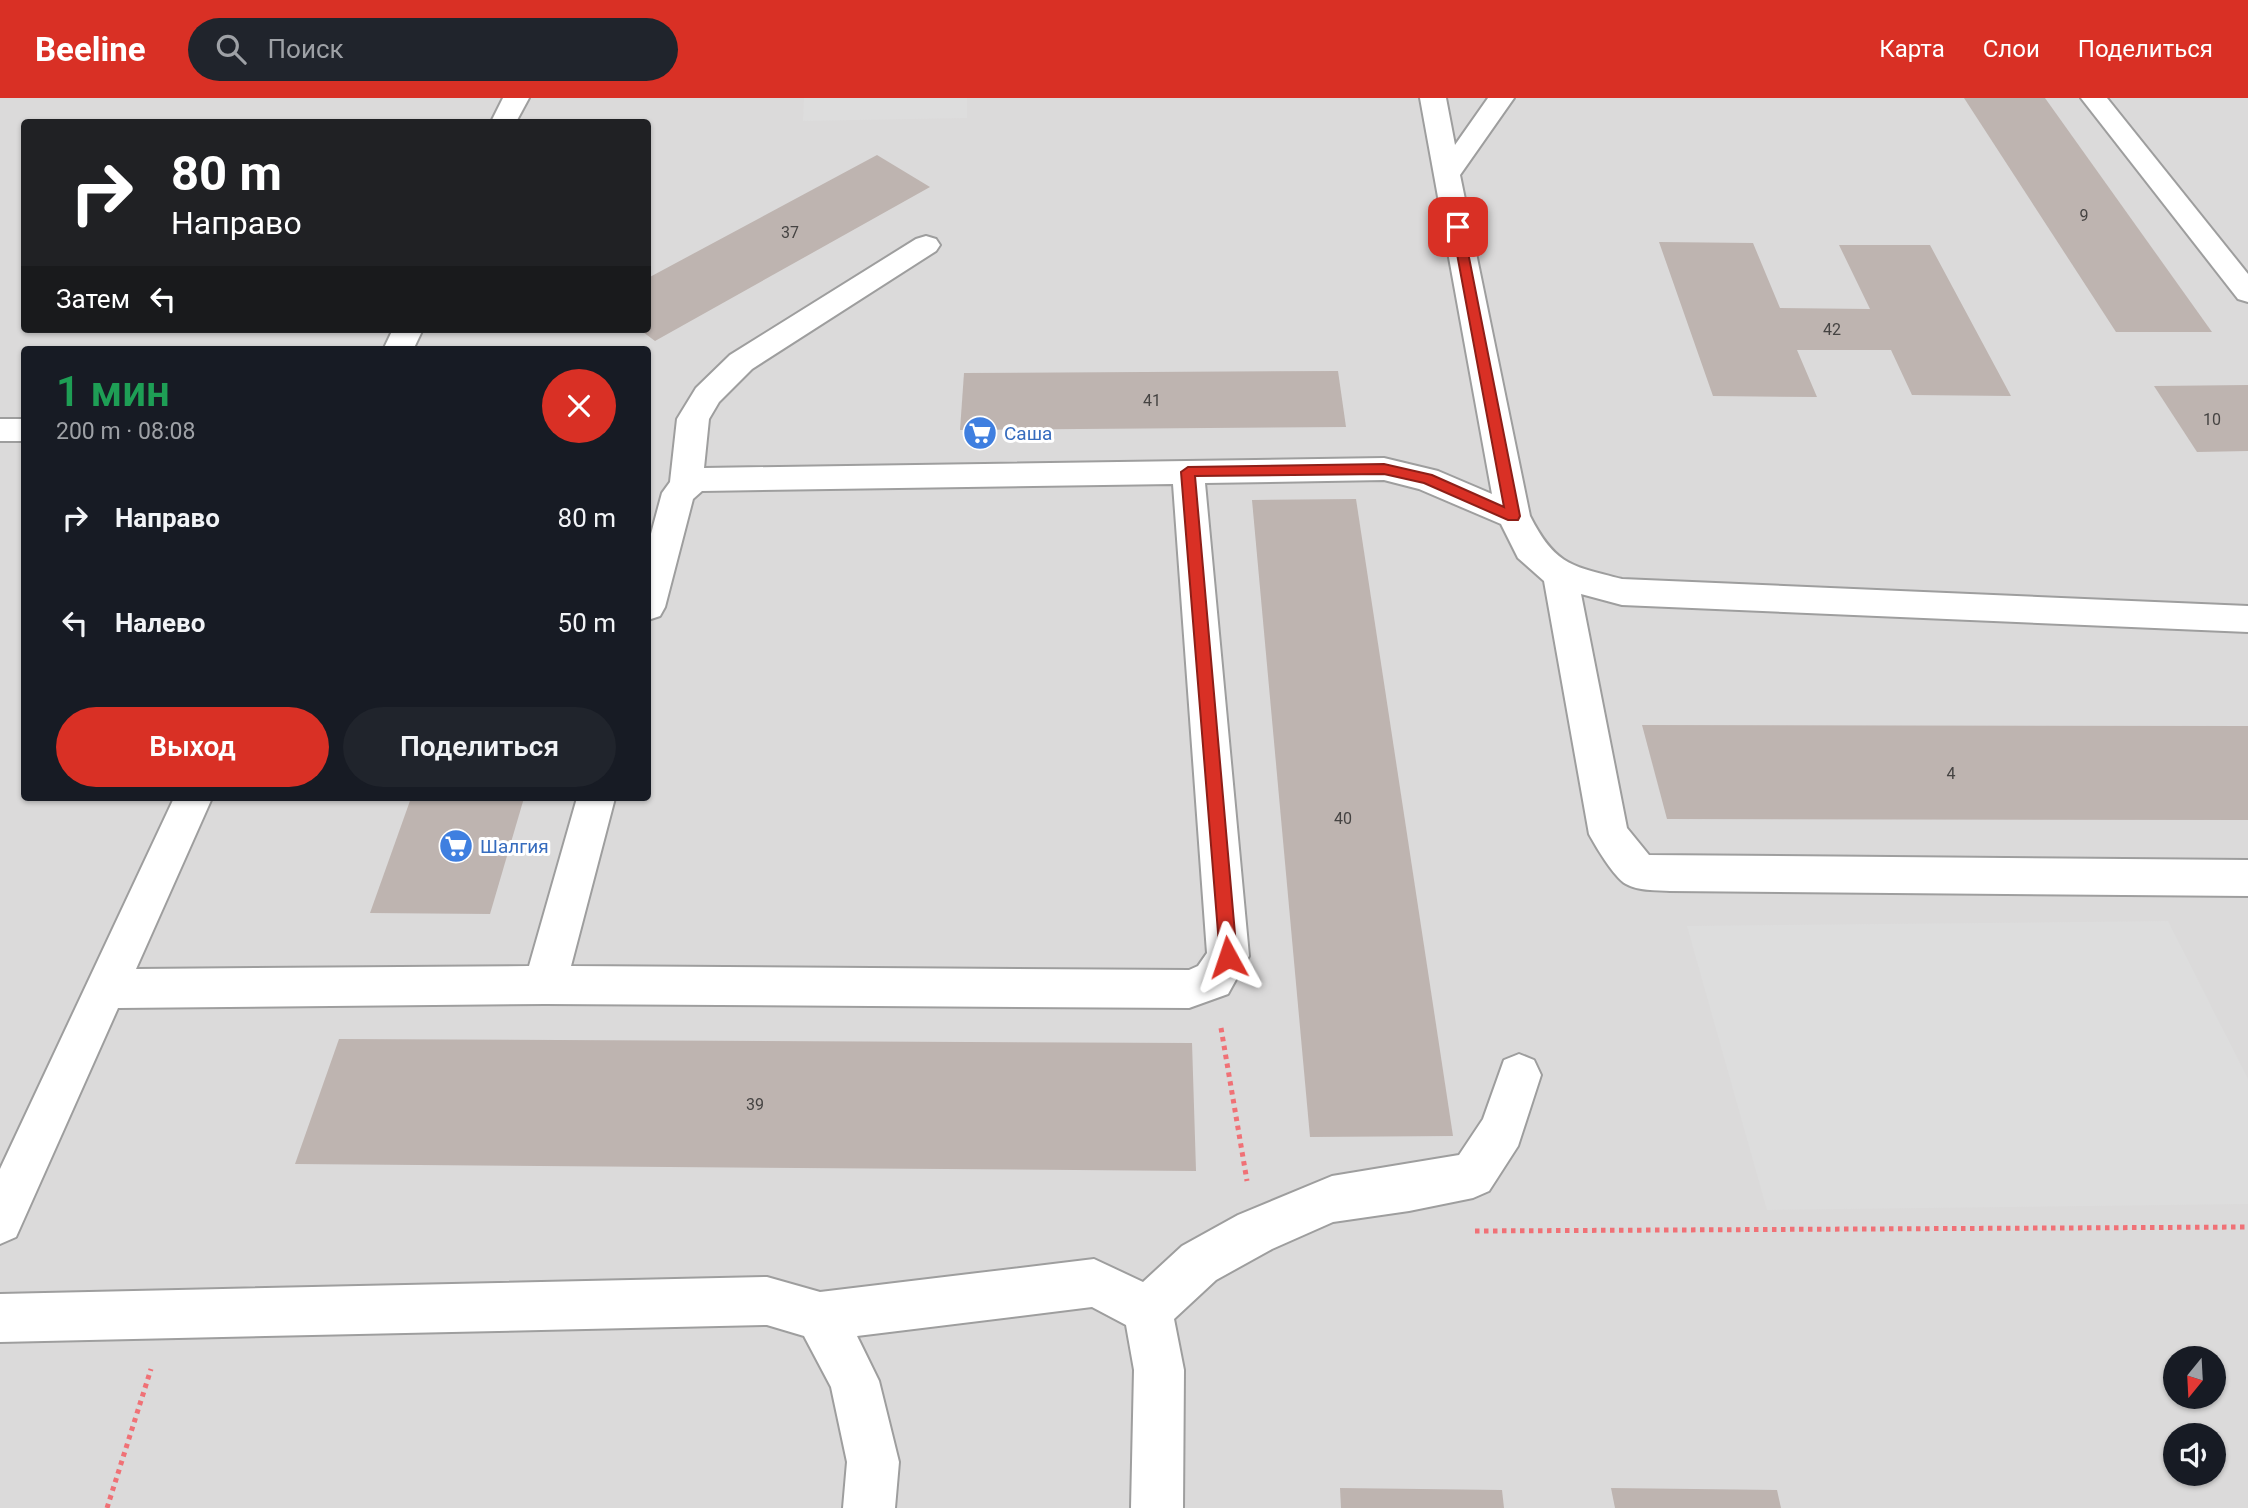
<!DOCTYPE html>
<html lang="ru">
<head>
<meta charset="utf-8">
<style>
  body { margin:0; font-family:Roboto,sans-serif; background:#20242c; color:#f1f3f6; height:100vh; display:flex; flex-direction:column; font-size:26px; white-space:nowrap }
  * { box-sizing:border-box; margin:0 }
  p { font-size:23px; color:#9ea1a6 }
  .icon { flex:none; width:38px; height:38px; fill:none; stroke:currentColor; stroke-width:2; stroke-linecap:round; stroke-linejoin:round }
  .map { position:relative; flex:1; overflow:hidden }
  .panel { position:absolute; left:21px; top:248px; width:630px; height:455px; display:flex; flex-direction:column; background:#171b24; border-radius:7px; box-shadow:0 2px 5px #0004 }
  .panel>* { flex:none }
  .top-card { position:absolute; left:21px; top:21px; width:630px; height:214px; border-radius:7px; box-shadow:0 2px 5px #0004; background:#202124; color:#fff; overflow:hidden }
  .needle { width:46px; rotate:198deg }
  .fabs { position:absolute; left:2163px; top:1248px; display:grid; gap:14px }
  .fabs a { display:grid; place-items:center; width:63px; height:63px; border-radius:50%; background:#171b24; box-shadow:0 2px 5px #0004; font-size:35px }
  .pin { position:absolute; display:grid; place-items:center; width:60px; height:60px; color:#fff; margin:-30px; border-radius:14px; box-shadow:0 4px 10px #0006 }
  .me { position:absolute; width:77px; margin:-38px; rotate:355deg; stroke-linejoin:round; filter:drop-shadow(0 0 5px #0008) }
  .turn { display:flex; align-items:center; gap:24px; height:147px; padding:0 35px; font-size:32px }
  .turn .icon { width:91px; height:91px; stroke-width:2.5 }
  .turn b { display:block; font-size:49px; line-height:60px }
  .then { display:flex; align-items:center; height:66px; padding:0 35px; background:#0003; gap:14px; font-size:26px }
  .round { display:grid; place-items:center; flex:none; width:74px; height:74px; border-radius:37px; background:#20242c }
  .overview { display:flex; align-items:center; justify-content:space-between; height:119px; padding:0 35px }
  h1 { font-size:42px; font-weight:600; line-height:52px; color:#1e9e55 }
  .primary-button { display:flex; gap:14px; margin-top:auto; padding:14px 35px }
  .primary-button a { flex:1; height:80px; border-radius:42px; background:#d93025; color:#fff; font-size:28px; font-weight:600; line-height:80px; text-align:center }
  .primary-button a+a { background:#20242c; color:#f1f3f6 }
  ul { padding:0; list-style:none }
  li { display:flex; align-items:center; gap:21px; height:105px; padding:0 35px }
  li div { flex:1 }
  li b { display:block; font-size:26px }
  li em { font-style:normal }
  header { display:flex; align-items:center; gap:42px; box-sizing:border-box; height:98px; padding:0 35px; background:#d93025; color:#fff }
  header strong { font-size:33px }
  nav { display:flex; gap:38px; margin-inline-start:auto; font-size:24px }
  .search { width:490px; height:63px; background:#20242c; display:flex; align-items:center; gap:18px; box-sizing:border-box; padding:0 24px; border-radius:38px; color:#9ea1a6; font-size:26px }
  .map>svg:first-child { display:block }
</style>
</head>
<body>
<header>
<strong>Beeline</strong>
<div class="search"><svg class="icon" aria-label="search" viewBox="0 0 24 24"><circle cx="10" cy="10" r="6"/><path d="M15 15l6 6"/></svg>Поиск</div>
<nav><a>Карта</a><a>Слои</a><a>Поделиться</a></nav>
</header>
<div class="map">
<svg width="2248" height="1410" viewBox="0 0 2248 1410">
  <rect width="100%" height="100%" fill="#ede9e3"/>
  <path fill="#dbdada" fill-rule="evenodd" d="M0,0H2248V1410H0ZM24,24H648V231H24ZM24,252H648V700H24ZM2175,1260H2214V1298H2175ZM2175,1337H2214V1376H2175Z"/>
  <g fill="#ddd">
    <polygon points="804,0 967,0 967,20 803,23"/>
    <polygon points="2168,823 2248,981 2248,1106 1767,1112 1687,828"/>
  </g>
  <g fill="#beb4b0">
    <polygon points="1964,0 2045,0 2212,234 2116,234"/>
    <polygon points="877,57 930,89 655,243 639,231 648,231 648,180"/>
    <polygon points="1659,144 1753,145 1780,210 1870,211 1839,147 1930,147 2011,298 1912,297 1891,252 1797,252 1817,299 1713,298"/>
    <polygon points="1338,273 1346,329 960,332 964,275"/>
    <polygon points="2248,287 2248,353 2197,354 2154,288"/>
    <polygon points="1356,401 1453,1038 1310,1039 1252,402"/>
    <polygon points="1642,627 2248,628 2248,722 1667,721"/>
    <polygon points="411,700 524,700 490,816 370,815"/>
    <polygon points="339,941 1192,945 1196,1073 295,1066"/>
    <polygon points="1340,1390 1502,1392 1504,1410 1341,1410"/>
    <polygon points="1611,1390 1777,1392 1781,1410 1615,1410"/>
  </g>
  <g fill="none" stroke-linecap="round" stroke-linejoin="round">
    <g stroke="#9e9e9e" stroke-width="4">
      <g id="minor">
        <polygon points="503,0 529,0 516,24 491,24"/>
        <path d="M1420,0H1446L1455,47L1488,0H1514L1460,77L1530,418C1555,467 1571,468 1622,481L2248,508V534L1622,507L1581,496L1627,730L1649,757L2248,762V798L1670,793C1656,792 1638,793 1626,786C1614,779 1596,749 1589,736L1544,483L1518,460L1501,426L1419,391L1384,382L1205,385L1249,858L1228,896L1189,910L545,906L118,910L16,1139L0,1146V1071L174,700H212L136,871L529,868L577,700H615L571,868L1189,872L1198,868L1207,855L1173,386L702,393L693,401L665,509L660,518L648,522V447L662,395L670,384L677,321L696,290L730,257L916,141L926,138L936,141L940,147L936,153L752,271L719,304L709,321L704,370L1384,360L1438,373L1492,396Z"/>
        <polygon points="2081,0 2107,0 2248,176 2248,204 2238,201"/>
        <polygon points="393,231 423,231 413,252 383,252"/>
        <rect x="0" y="321" width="24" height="22"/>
        <polygon points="1519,956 1534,962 1541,977 1518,1048 1489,1093 1473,1100 1409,1113 1333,1124 1272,1151 1216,1182 1174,1221 1184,1272 1183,1410 1131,1410 1134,1272 1126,1227 1092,1209 857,1238 879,1283 899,1364 895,1410 843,1410 847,1364 831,1289 804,1238 767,1227 0,1244 0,1196 767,1179 820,1194 1094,1161 1143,1184 1182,1148 1238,1117 1332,1078 1459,1057 1483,1021 1504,962"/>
      </g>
    </g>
    <g stroke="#f07176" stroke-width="5" stroke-dasharray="4.5 4.5" stroke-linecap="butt">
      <polyline points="1221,930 1247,1083"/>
      <polyline points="1475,1133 2248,1129"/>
      <polyline points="107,1410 151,1271"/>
    </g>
    <use href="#minor" fill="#fff" fill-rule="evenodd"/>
  </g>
  <polygon fill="#d93025" stroke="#8d1f18" stroke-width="2" points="1458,126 1463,129 1520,418 1518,422 1508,422 1424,385 1384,376 1195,378 1237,859 1234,864 1228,866 1222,864 1220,859 1181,374 1188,369 1384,366 1432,377 1504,409 1452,129"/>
  <defs>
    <g id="supermarket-disc" transform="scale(1.75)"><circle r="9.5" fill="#3f7fe0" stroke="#fff"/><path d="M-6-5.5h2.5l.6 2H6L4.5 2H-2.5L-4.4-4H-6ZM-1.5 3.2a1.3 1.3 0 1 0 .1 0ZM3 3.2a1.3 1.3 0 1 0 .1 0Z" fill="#fff"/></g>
  </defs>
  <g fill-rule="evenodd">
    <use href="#supermarket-disc" x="980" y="335"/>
    <use href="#supermarket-disc" x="456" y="748"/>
  </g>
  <g text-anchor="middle" stroke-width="6" stroke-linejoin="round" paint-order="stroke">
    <g font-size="16" fill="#454342">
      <text x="2084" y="123">9</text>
      <text x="790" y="140">37</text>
      <text x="1832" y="237">42</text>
      <text x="1152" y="308">41</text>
      <text x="2212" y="327">10</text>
      <text x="1951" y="681">4</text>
      <text x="1343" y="726">40</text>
      <text x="755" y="1012">39</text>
    </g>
    <g font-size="19" fill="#366cbe" stroke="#fff" text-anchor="start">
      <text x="1004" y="342">Саша</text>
      <text x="480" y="755">Шалгия</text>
    </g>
  </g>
</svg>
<div class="fabs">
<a><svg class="needle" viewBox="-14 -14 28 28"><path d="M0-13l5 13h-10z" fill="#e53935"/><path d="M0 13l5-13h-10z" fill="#9ea1a6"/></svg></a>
<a><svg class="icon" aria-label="sound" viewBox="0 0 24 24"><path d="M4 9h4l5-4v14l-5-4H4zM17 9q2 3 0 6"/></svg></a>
</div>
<div class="pin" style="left:1458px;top:129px;background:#d93025"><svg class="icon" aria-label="arrive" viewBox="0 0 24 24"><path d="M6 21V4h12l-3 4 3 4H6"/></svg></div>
<svg class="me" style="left:1228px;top:859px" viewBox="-20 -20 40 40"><path d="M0-17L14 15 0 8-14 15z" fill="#d93025" stroke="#fff" stroke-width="4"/></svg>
<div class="top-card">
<div class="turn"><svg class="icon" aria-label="right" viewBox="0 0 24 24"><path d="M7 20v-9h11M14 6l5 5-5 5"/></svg><div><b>80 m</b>Направо</div></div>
<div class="then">Затем<svg class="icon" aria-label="left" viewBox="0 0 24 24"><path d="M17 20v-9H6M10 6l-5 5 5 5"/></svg></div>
</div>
<section class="panel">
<div class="overview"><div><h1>1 мин</h1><p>200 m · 08:08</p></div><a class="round" style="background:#d93025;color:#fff"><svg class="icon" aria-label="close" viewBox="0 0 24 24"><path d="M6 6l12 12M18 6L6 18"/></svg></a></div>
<ul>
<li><svg class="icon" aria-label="right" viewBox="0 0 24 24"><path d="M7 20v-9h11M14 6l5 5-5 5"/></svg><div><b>Направо</b></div><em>80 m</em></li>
<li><svg class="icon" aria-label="left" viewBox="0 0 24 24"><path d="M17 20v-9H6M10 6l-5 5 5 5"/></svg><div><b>Налево</b></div><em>50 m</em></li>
</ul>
<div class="primary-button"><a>Выход</a><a>Поделиться</a></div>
</section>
</div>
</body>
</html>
